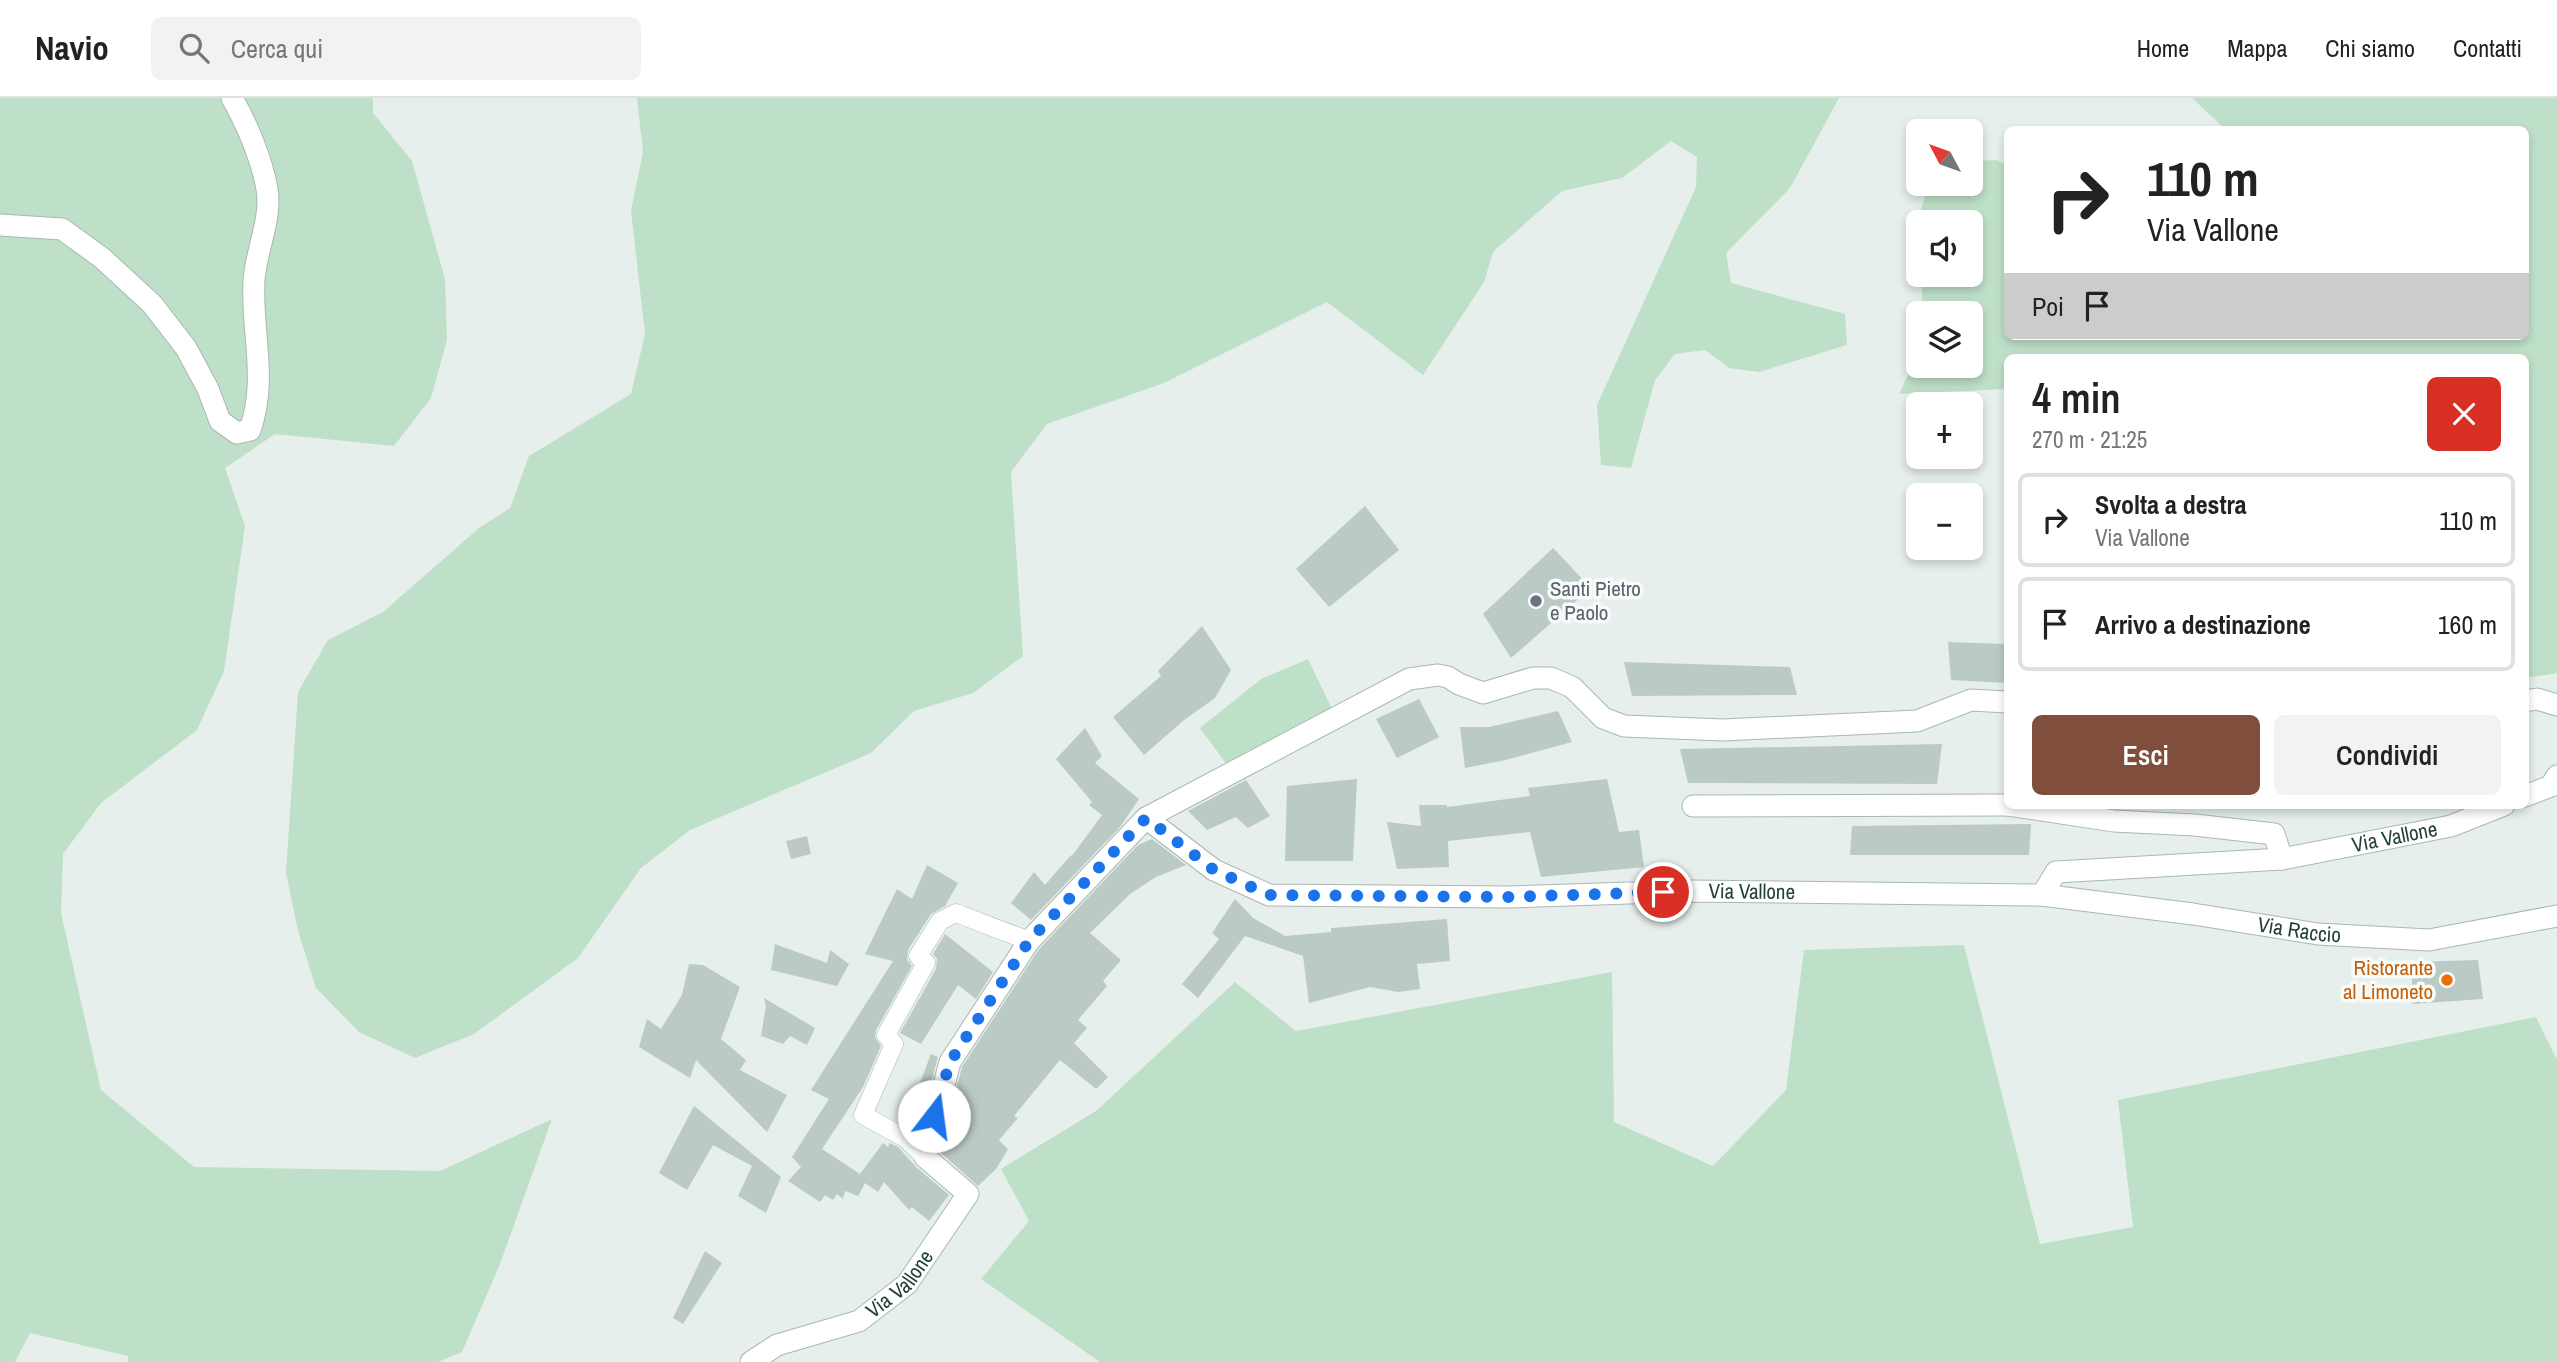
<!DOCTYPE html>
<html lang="it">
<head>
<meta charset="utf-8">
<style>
  body { margin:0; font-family:"Archivo Narrow",sans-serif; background:#f2f2f2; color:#222; height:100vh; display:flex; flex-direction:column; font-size:26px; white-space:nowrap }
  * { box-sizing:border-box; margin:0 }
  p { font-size:23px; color:#767676 }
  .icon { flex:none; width:38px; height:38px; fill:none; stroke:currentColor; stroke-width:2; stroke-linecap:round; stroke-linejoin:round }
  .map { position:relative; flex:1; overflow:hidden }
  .details { position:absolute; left:2004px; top:256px; width:525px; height:455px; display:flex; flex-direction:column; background:#fff; border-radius:10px; box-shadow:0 4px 10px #0003 }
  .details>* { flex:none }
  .banner { position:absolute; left:2004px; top:28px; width:525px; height:214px; border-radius:10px; box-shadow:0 4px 10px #0003; background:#fff; color:#222; overflow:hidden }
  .needle { width:46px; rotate:311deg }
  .controls { position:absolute; left:1906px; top:21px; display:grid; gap:14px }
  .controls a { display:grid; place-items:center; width:77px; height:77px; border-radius:10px; background:#fff; box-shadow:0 4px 10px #0003; font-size:35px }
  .pin { position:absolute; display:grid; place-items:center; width:60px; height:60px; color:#fff; margin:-30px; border:4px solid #fff; border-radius:50%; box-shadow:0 2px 7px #0007 }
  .me { position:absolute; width:77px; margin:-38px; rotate:15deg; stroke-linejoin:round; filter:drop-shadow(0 0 5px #0008) }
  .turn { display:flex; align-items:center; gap:24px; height:147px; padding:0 28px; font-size:32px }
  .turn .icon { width:91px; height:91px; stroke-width:2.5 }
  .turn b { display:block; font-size:49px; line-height:60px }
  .then { display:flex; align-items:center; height:66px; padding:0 28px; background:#0003; gap:14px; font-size:26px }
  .round { display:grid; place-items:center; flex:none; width:74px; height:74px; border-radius:10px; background:#f2f2f2 }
  .head { display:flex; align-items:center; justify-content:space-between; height:119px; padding:0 28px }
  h1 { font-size:42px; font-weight:600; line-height:52px }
  .action { display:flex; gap:14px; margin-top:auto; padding:14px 28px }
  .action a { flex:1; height:80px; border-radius:10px; background:#804e3d; color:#fff; font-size:28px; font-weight:600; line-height:80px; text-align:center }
  .action a+a { background:#f2f2f2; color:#222 }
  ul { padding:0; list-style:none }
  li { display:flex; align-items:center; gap:21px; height:94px; margin:0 14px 10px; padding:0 14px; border:4px solid #e0e0e0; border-radius:10px }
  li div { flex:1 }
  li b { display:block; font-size:26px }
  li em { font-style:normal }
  header { display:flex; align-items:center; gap:42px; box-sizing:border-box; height:98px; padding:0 35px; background:#fff; border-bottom:2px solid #e0e0e0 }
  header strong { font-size:33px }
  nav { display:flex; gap:38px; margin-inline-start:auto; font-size:24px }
  .search { width:490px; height:63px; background:#f2f2f2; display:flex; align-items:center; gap:18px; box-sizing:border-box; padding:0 24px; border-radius:10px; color:#767676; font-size:26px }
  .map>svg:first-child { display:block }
</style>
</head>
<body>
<header>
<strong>Navio</strong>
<div class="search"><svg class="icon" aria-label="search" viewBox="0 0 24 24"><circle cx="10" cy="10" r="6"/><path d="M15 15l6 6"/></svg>Cerca qui</div>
<nav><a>Home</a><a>Mappa</a><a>Chi siamo</a><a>Contatti</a></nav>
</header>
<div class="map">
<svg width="2557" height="1264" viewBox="0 0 2557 1264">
  <rect width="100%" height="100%" fill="#e6efeb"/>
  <g fill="#bfe0c8">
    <polygon points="0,0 373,0 373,15 412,63 445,181 447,242 431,300 394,348 275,336 225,370 245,428 224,573 197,632 101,705 63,756 61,815 101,992 194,1069 440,1073 552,1021 500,1166 462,1254 438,1264 128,1264 128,1258 30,1235 15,1264 0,1264"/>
    <polygon points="637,0 1839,0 1790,90 1726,155 1731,185 1845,216 1847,247 1759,274 1729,270 1705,252 1675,256 1655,282 1631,370 1601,367 1597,307 1696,89 1697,59 1671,43 1622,80 1562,93 1493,154 1484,184 1423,277 1327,204 1164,285 1047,326 1011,374 1023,558 973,595 914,613 871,655 690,732 641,770 578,860 474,936 415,960 359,934 316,890 298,833 286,775 298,594 328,542 383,514 479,430 510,410 529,358 631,296 645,236 631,113 643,54"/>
    <polygon points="2192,0 2557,0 2557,575 2525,580 2525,259 2007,259 2007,291 1899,296 1918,255 1918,268 1970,268 1970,215 1923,215 1921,177 1970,177 1970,124 1919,124 1918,120 1929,86 1970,86 1971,63 1997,62 2007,68 2007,238 2525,238 2525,32 2225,31"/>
    <polygon points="1308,561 1334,615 1230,671 1200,630 1261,581"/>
    <polygon points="1964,847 2040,1146 2133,1129 2118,1002 2536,919 2557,962 2557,1264 1100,1264 981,1181 1029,1123 1001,1071 1096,1013 1235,884 1296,933 1612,874 1614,1024 1713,1068 1786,992 1804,852"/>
  </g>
  <g fill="#bbcac4">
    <polygon points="1365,408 1399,452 1329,509 1296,471"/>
    <polygon points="1553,450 1591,490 1511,560 1483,516"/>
    <polygon points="1202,528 1231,572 1215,600 1184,622 1144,657 1113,619 1161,578 1158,573"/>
    <polygon points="1948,544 2007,546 2007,585 1951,582"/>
    <polygon points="1624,564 1790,569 1797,597 1632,598"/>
    <polygon points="1419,601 1439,639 1397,660 1376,621"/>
    <polygon points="1558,613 1572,644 1506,662 1465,670 1460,629 1489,629"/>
    <polygon points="1085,630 1102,658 1095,665 1139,701 1120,729 1031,822 1011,805 1034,774 1045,787 1071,757 1072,758 1102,717 1089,707 1092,704 1056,661"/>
    <polygon points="1942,646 1937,686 1688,685 1680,651"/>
    <polygon points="1357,681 1353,763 1285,763 1287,688"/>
    <polygon points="1607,681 1619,734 1639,732 1644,769 1541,779 1530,734 1448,743 1449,769 1397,771 1387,724 1421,728 1419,707 1447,707 1447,709 1530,698 1528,690"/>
    <polygon points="1246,682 1270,718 1248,730 1236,719 1207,732 1188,713"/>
    <polygon points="2031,726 2029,757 1850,757 1852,728"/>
    <polygon points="807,738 811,756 791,761 786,743"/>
    <polygon points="1152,741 1186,767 1156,779 1130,796 1090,835 1121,862 1103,883 1107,888 1078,922 1087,930 1074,945 1108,979 1096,991 1060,962 1014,1018 1018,1020 999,1042 1008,1051 996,1071 978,1088 940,1054 962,969 1039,851 1138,747"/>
    <polygon points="927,767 958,785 945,808 931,816 908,852 907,862 912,868 876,932 875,939 881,948 863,989 822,1051 860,1076 883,1045 888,1049 890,1045 898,1049 916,1069 949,1097 929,1123 912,1109 909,1112 884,1084 878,1094 865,1085 858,1098 845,1093 843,1101 837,1096 833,1102 825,1097 820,1104 788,1083 801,1069 792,1059 829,1001 811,992 893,863 865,856 897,791 912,801"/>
    <polygon points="1235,801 1253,820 1285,838 1331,834 1331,830 1447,821 1450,863 1417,866 1420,891 1398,894 1370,889 1309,905 1303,858 1245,838 1198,900 1182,886 1219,841 1212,835"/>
    <polygon points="945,836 993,874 976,901 958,887 921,946 900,935 936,871 937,861 933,856"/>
    <polygon points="775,846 827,865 830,852 849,866 837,888 771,872"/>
    <polygon points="2478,862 2483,901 2412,906 2412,864"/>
    <polygon points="689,866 703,867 740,889 721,941 746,962 740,972 787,997 767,1034 696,962 690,980 639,949 647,921 661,931 682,897"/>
    <polygon points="764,900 815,930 807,947 790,938 783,946 761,938 766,908"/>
    <polygon points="931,956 938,959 917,1036 902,1025 922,991 918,990"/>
    <polygon points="694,1008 781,1079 766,1115 738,1098 752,1068 713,1047 687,1092 659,1075"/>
    <polygon points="705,1153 722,1165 683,1226 673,1220"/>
  </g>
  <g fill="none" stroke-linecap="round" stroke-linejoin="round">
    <g stroke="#a8b8b2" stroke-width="19">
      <polyline id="pedestrian" points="925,1059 905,1040 863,1017 894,946 886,937 926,865 918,858 940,823 956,815 1029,843"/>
    </g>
    <g stroke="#a8b8b2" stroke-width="23">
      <g id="minor">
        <path d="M0,127L62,131L102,160L152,206L186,250L208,291L220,323L237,335L250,332C268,281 251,233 254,182C256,152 272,121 267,91C262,62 247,26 232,0"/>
        <polyline points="2525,603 2537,601 2557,607"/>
        <polyline points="2525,698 2551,688 2557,678"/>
        <polyline points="2008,707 2114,723 2195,727 2274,736 2282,761"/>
        <polyline points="1693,708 2007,707"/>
        <polyline points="1146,720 1409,581 1438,577 1448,579 1459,586 1483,595 1533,580 1551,580 1572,589 1603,620 1624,628 1723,632 1917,623 1971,602 2007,604"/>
        <path id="s1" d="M2042,797L2056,774L2282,761L2451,728L2504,707"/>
      </g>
    </g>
    <g stroke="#a8b8b2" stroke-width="23">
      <g id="tertiary">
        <path id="s2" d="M751,1264L777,1247L859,1223L907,1186L968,1096L925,1059L950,964L1029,843L1146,720L1214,772L1269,797L1509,799L1689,793L2042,797L2193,816L2318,836L2429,842L2557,818"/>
      </g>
    </g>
    <use href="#pedestrian" stroke="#fff" stroke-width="18"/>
    <use href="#minor" stroke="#fff" stroke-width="21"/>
    <use href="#tertiary" stroke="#fff" stroke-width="21"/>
  </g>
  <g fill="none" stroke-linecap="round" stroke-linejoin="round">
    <polyline stroke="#1a73e8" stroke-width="12" stroke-dasharray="0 21.6" points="934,1018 950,964 1029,843 1146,720 1214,772 1269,797 1508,799 1663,794"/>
  </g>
  <circle fill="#6b7280" stroke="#f7fbf9" stroke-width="2.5" cx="1536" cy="503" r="7"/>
  <circle fill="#e8710a" stroke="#f7fbf9" stroke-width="2.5" cx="2447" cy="882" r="7"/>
  <g text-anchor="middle" stroke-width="7" stroke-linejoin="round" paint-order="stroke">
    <g font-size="21" fill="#5b616d" stroke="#f7fbf9" text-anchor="start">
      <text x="1550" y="498">Santi Pietro<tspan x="1550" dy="24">e Paolo</tspan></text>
    </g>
    <g font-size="21" fill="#24423a" stroke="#f7fbf9">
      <text dy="7" stroke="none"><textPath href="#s1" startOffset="368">Via Vallone</textPath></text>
      <text dy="7" stroke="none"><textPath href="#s2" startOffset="1384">Via Vallone</textPath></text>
      <text dy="7" stroke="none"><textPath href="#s2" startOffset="1934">Via Raccio</textPath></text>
      <text dy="7" stroke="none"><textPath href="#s2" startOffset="172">Via Vallone</textPath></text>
    </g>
    <g font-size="21" fill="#c56008" stroke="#f7fbf9" text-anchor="end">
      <text x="2433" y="877">Ristorante<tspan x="2433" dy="24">al Limoneto</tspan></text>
    </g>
  </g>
</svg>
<div class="controls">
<a><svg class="needle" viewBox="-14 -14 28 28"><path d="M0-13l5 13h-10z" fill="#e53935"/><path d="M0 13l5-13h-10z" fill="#767676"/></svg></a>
<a><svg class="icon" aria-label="sound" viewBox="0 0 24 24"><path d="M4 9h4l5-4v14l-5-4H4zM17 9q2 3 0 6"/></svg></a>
<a><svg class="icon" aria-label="layers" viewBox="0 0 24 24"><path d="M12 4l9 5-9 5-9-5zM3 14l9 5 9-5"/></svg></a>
<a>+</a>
<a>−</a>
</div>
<div class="pin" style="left:1663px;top:794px;background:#d93025"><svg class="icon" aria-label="arrive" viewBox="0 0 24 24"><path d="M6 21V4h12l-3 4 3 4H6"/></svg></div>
<svg class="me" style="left:934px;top:1018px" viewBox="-20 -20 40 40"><circle r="19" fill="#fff"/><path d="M0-13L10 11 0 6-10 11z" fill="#1a73e8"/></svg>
<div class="banner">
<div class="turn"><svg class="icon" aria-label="right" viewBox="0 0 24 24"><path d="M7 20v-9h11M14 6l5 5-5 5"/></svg><div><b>110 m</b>Via Vallone</div></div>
<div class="then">Poi<svg class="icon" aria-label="arrive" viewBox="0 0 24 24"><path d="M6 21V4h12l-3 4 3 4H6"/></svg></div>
</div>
<section class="details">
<div class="head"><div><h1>4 min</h1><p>270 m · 21:25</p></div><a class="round" style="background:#d93025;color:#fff"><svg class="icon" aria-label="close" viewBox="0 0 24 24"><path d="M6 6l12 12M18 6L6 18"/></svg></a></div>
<ul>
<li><svg class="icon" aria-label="right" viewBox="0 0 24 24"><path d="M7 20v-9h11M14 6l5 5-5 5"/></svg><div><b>Svolta a destra</b><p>Via Vallone</p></div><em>110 m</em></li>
<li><svg class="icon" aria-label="arrive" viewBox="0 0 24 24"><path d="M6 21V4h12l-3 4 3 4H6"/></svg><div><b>Arrivo a destinazione</b></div><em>160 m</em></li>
</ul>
<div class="action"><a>Esci</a><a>Condividi</a></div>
</section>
</div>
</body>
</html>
